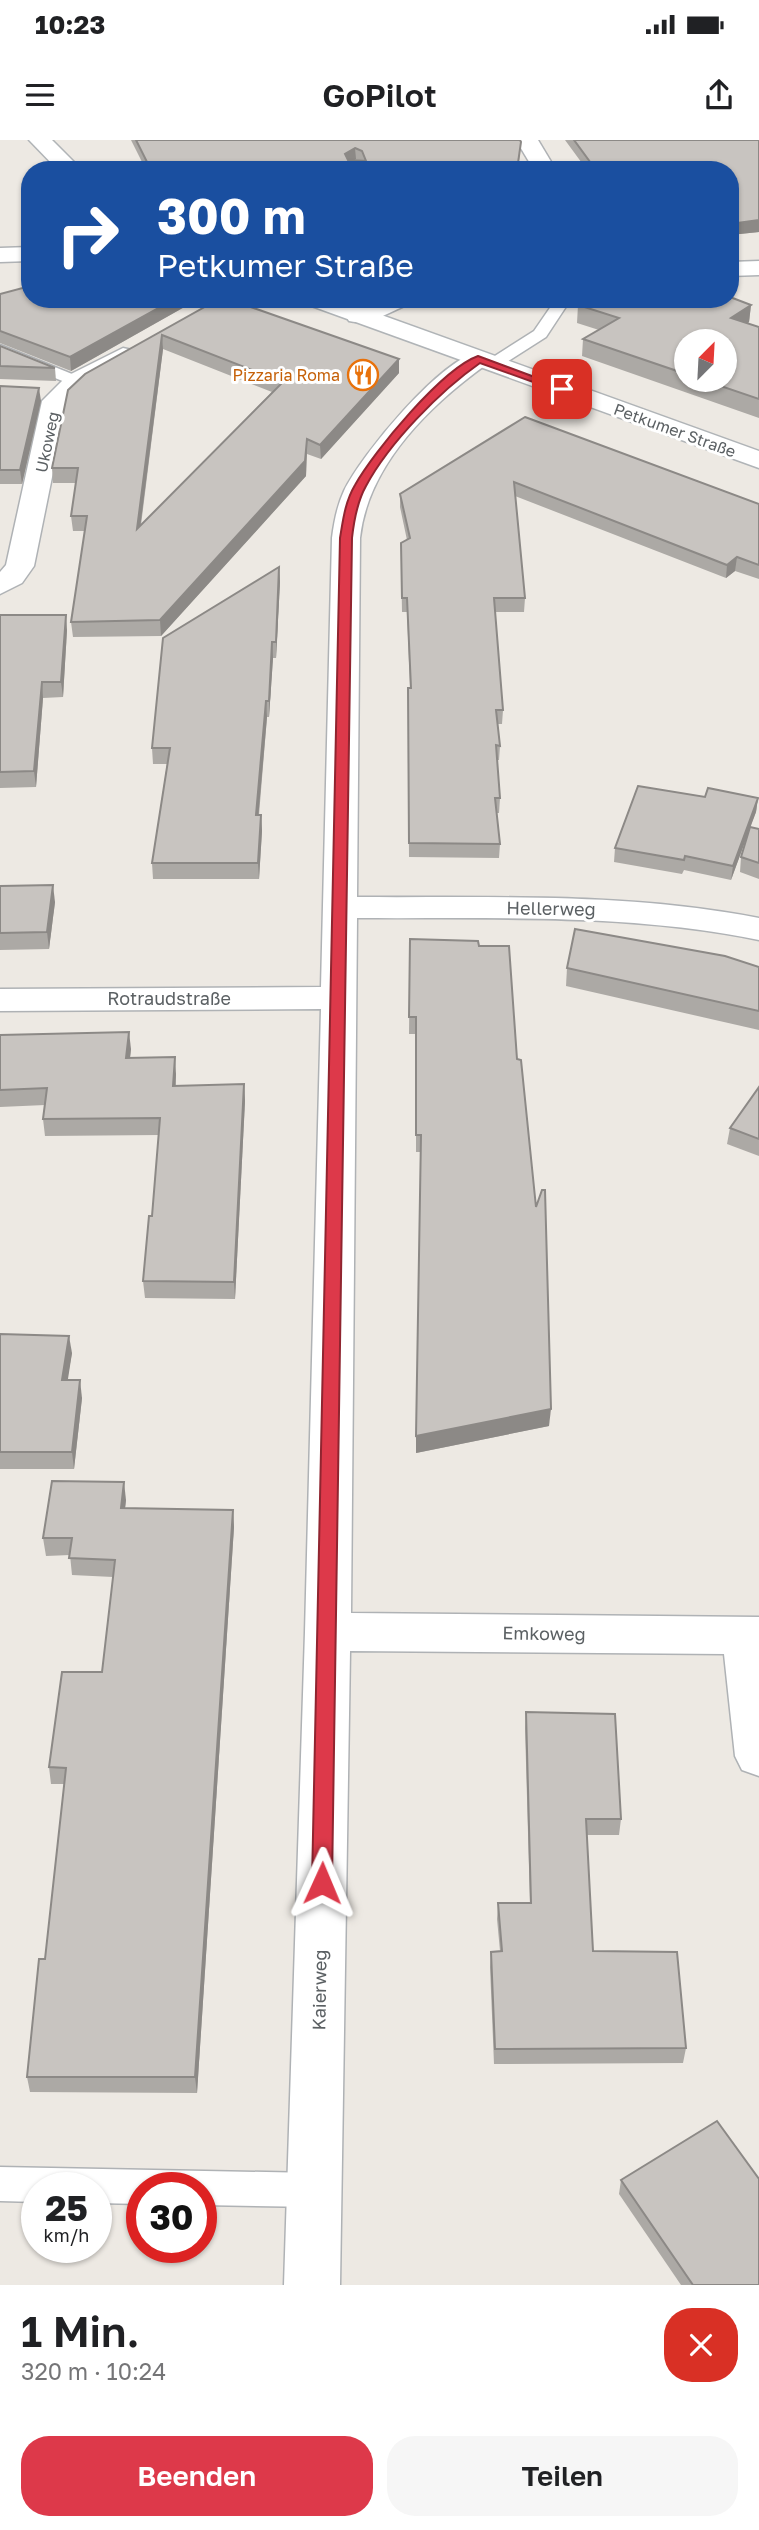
<!DOCTYPE html>
<html lang="de">
<head>
<meta charset="utf-8">
<style>
  body { margin:0; font-family:"Golos Text",sans-serif; background:#f6f6f6; color:#202124; height:100vh; display:flex; flex-direction:column; font-size:26px; white-space:nowrap }
  * { box-sizing:border-box; margin:0 }
  p { font-size:23px; color:#757577 }
  .icon { flex:none; width:38px; height:38px; fill:none; stroke:currentColor; stroke-width:2; stroke-linecap:round; stroke-linejoin:round }
  .map { position:relative; height:2145px; overflow:hidden }
  .drawer { display:flex; flex-direction:column; background:#fff; flex:1 }
  .drawer>* { flex:none }
  .guide { position:absolute; left:21px; top:21px; width:718px; height:147px; border-radius:28px; box-shadow:0 2px 5px #0004; background:#1a4fa0; color:#fff; overflow:hidden }
  .needle { width:46px; rotate:24deg }
  .tools { position:absolute; left:674px; top:189px; display:grid; gap:14px }
  .tools a { display:grid; place-items:center; width:63px; height:63px; border-radius:50%; background:#fff; box-shadow:0 2px 5px #0004; font-size:35px }
  .speed { position:absolute; left:21px; top:2032px; display:flex; gap:14px; font-size:35px; font-weight:700; text-align:center }
  .speed>* { display:grid; place-content:center; width:91px; height:91px; border-radius:50%; background:#fff; box-shadow:0 2px 5px #0004; line-height:1 }
  .speed small { font-size:18px; font-weight:400 }
  .speed .limit { border:10px solid #d22; background:#fff; color:#111 }
  .pin { position:absolute; display:grid; place-items:center; width:60px; height:60px; color:#fff; margin:-30px; border-radius:14px; box-shadow:0 4px 10px #0006 }
  .me { position:absolute; width:77px; margin:-38px; rotate:1deg; stroke-linejoin:round; filter:drop-shadow(0 0 5px #0008) }
  .turn { display:flex; align-items:center; gap:24px; height:147px; padding:0 21px; font-size:32px }
  .turn .icon { width:91px; height:91px; stroke-width:2.5 }
  .turn b { display:block; font-size:49px; line-height:60px }
  .round { display:grid; place-items:center; flex:none; width:74px; height:74px; border-radius:28px; background:#f6f6f6 }
  .head { display:flex; align-items:center; justify-content:space-between; height:119px; padding:0 21px }
  h1 { font-size:42px; font-weight:600; line-height:52px }
  .cta { display:flex; gap:14px; margin-top:auto; padding:14px 21px }
  .cta a { flex:1; height:80px; border-radius:28px; background:#dd394a; color:#fff; font-size:28px; font-weight:600; line-height:80px; text-align:center }
  .cta a+a { background:#f6f6f6; color:#202124 }
  .status { display:flex; justify-content:space-between; align-items:center; height:49px; padding:0 35px; background:#fff; direction:ltr }
  .status svg { height:19px; fill:currentColor }
  header { display:flex; justify-content:space-between; align-items:center; height:91px; padding:0 21px; background:#fff; font-size:32px; font-weight:600 }
  .map>svg:first-child { display:block }
</style>
</head>
<body>
<div class="status"><b>10:23</b><svg viewBox="0 0 49 12"><path d="M0 12V9h3v3zM5 12V6h3v6zM10 12V3h3v9zM15 12V0h3v12zM26 1h20v11H26zM47 4h2v5h-2z"/></svg></div>
<header><svg class="icon" aria-label="menu" viewBox="0 0 24 24"><path d="M4 6h16M4 12h16M4 18h16"/></svg>GoPilot<svg class="icon" aria-label="share" viewBox="0 0 24 24"><path d="M12 15V3M7 8l5-5 5 5M5 13v7h14v-7"/></svg></header>
<div class="map">
<svg width="759" height="2145" viewBox="0 0 759 2145">
  <rect width="100%" height="100%" fill="#ede9e3"/>
  <g fill="none" stroke-linecap="round" stroke-linejoin="round">
    <g stroke="#afb2b5" stroke-width="3">
      <g id="lane">
        <polygon points="556,159 571,159 546,197 499,227 487,227 485,224 487,221 534,191"/>
        <polygon points="0,205 82,238 84,241 76,246 70,244 0,216"/>
        <polygon points="0,2027 315,2033 327,2038 332,2050 327,2062 315,2067 201,2065 201,2048 142,2048 142,2064 96,2063 96,2048 37,2048 37,2062 0,2061"/>
      </g>
    </g>
    <g stroke="#afb2b5" stroke-width="3">
      <g id="street">
        <polygon points="516,0 538,0 556,30 534,30"/>
        <polygon points="30,107 30,121 0,122 0,108"/>
        <polygon points="759,121 759,135 730,136 730,122"/>
        <path d="M379,159H413L409,164C392,171 369,186 349,181L346,176L349,171Z"/>
        <polygon points="123,208 132,210 135,215 132,220 85,246 67,263 34,426 22,443 0,454 0,432 6,425 42,261 67,236"/>
        <path d="M478,212L487,214L490,219L487,224C430,265 368,325 360,398L357,757C491,758 627,752 759,778V800C627,773 491,779 357,778L351,1473L759,1477V1636L742,1630L735,1616L724,1514L350,1511L340,2145H284L305,1492L321,869L0,871V849L321,847L332,398C334,382 337,366 344,351C362,314 439,221 478,212Z"/>
      </g>
    </g>
    <g stroke="#b0b4b7" stroke-width="3">
      <g id="secondary">
        <polygon points="29,0 52,0 82,30 58,30"/>
        <polygon points="302,159 337,159 759,311 759,328 306,164"/>
      </g>
    </g>
    <use href="#lane" fill="#fff" fill-rule="evenodd"/>
    <use href="#street" fill="#fff" fill-rule="evenodd"/>
    <use href="#secondary" fill="#fff" fill-rule="evenodd"/>
  </g>
  <g fill="#aca9a5" fill-rule="evenodd">
    <polygon points="131,0 520,0 521,2 518,30 146,30"/>
    <polygon points="565,0 759,0 759,92 730,95 730,30 587,30"/>
    <polygon points="0,154 195,161 71,231 0,203"/>
    <path d="M219,159L399,219V233L321,319L307,314L306,336L161,496L73,497L71,482L85,391H73L71,376L76,343H53L52,328L68,250ZM163,209L272,252L141,385Z"/>
    <path d="M578,165H751L749,182L747,184L759,187V278L582,216L583,199L599,190L577,183ZM686,201L724,240H686Z"/>
    <polygon points="0,206 55,228 56,241 0,239"/>
    <polygon points="0,246 41,261 22,344 0,344"/>
    <polygon points="525,277 759,364 759,439 735,431 726,438 515,356 525,458 524,472 495,472 503,570 502,584 497,584 500,606 499,620 497,620 500,658 499,673 497,673 500,704 499,718 409,717 408,562 410,548 407,472 402,472 401,417 407,400 400,367 400,354"/>
    <polygon points="279,427 280,442 276,518 273,518 269,577 267,577 259,675 261,675 262,691 259,739 153,739 152,723 167,624 153,624 152,608"/>
    <polygon points="0,475 67,490 63,557 43,558 36,647 0,648"/>
    <polygon points="705,657 758,658 756,672 750,687 759,689 759,739 740,732 741,717 748,693 731,740 684,730 682,734 614,722 615,708"/>
    <polygon points="0,746 55,762 49,809 0,810"/>
    <polygon points="410,799 479,806 517,919 549,1286 416,1313 421,1012 416,1012 416,894 409,894"/>
    <polygon points="759,827 759,890 566,846 567,828"/>
    <polygon points="0,895 131,909 130,918 176,934 176,946 244,944 245,961 235,1159 145,1158 143,1141 152,1076 159,995 45,996 43,979 45,965 0,967"/>
    <polygon points="759,947 759,1016 727,1004 730,988"/>
    <polygon points="0,1194 72,1213 67,1240 82,1258 74,1329 0,1329"/>
    <polygon points="126,1360 125,1368 233,1370 234,1387 197,1953 30,1952 27,1937 45,1819 64,1644 51,1644 49,1627 102,1532 113,1437 72,1435 70,1415 46,1416 43,1398"/>
    <polygon points="526,1572 621,1679 619,1695 587,1695 593,1811 686,1908 683,1923 494,1924 490,1827 491,1812 500,1811 497,1779 498,1763 530,1763 525,1588"/>
    <polygon points="621,2040 759,2145 681,2145 619,2054"/>
  </g>
  <g fill="#8c8986">
    <polygon points="355,8 356,19 345,25 345,14"/>
    <polygon points="759,80 759,92 730,95 730,84"/>
    <polygon points="175,159 195,159 195,161 71,231 70,217"/>
    <polygon points="751,165 749,182 729,196 731,178"/>
    <polygon points="162,195 163,209 138,404 137,389"/>
    <polygon points="399,219 399,233 321,319 320,305"/>
    <polygon points="39,248 41,261 22,344 20,330"/>
    <polygon points="307,299 306,336 161,496 160,480"/>
    <polygon points="737,417 735,431 726,438 727,425"/>
    <polygon points="279,427 280,442 276,518 276,502"/>
    <polygon points="66,475 67,490 63,557 61,542"/>
    <polygon points="272,502 273,518 269,577 269,561"/>
    <polygon points="42,542 43,558 36,647 34,631"/>
    <polygon points="266,561 267,577 257,691 256,675"/>
    <polygon points="758,658 756,672 731,740 733,726"/>
    <polygon points="261,675 262,691 259,739 258,723"/>
    <polygon points="53,745 55,762 49,809 47,792"/>
    <polygon points="129,892 131,909 128,935 126,918"/>
    <polygon points="175,917 176,934 174,963 173,946"/>
    <polygon points="244,944 245,961 235,1159 234,1142"/>
    <polygon points="69,1196 72,1213 65,1258 62,1240"/>
    <polygon points="80,1240 82,1258 74,1329 72,1312"/>
    <polygon points="551,1269 549,1286 416,1313 416,1296"/>
    <polygon points="124,1342 126,1360 123,1386 121,1368"/>
    <polygon points="233,1370 234,1387 197,1953 195,1937"/>
  </g>
  <g fill="#c8c4c0" stroke="#8c8986" stroke-width="2" fill-rule="evenodd">
    <path d="M136,0H520L521,2L517,30H151ZM355,8L362,11L366,21L348,20L345,14Z"/>
    <polygon points="574,0 759,0 759,80 730,84 730,30 596,30"/>
    <polygon points="30,146 30,159 175,159 70,217 0,191 0,154"/>
    <polygon points="730,157 751,165 731,178 759,187 759,259 703,240 724,240 724,201 686,201 686,234 583,199 619,178 578,165 588,159 730,159"/>
    <path d="M219,159H228L399,219L320,305L307,299L305,321L160,480L71,482L87,376H71L78,328H52L68,250L85,234ZM162,195L283,242L137,389Z"/>
    <polygon points="0,206 55,228 0,226"/>
    <polygon points="0,246 39,248 20,330 0,330"/>
    <polygon points="525,277 759,364 759,425 737,417 727,425 514,342 525,458 494,458 503,570 496,570 500,606 496,605 500,658 495,658 500,704 409,703 408,548 411,548 407,458 402,458 401,403 410,398 400,354"/>
    <polygon points="279,427 276,502 272,502 269,561 266,561 256,675 261,675 258,723 152,723 170,608 152,608 163,498"/>
    <polygon points="0,475 66,475 61,542 42,542 34,631 0,632"/>
    <polygon points="638,646 705,657 708,648 758,658 733,726 685,716 684,720 615,708"/>
    <polygon points="750,687 759,689 759,723 741,717"/>
    <polygon points="53,745 47,792 0,793 0,746"/>
    <polygon points="575,789 725,816 759,827 759,871 567,828"/>
    <polygon points="410,799 478,801 479,806 509,806 517,919 521,920 536,1067 542,1050 545,1050 551,1269 416,1296 421,995 416,995 416,877 409,877"/>
    <polygon points="129,892 126,918 175,917 173,946 244,944 234,1142 143,1141 149,1076 152,1076 160,978 43,979 47,948 0,950 0,895"/>
    <polygon points="759,947 759,999 730,988"/>
    <polygon points="0,1194 69,1196 62,1240 80,1240 72,1312 0,1312"/>
    <polygon points="52,1341 124,1342 121,1368 233,1370 195,1937 27,1937 39,1819 45,1819 66,1628 49,1627 62,1532 102,1532 115,1420 69,1418 72,1398 43,1398"/>
    <polygon points="526,1572 615,1574 621,1679 586,1679 593,1811 677,1812 686,1908 495,1909 491,1812 502,1811 498,1763 531,1763"/>
    <polygon points="717,1981 759,2039 759,2145 693,2145 621,2040"/>
  </g>
  <path fill="#dd394a" stroke="#902530" stroke-width="2" d="M478,216L567,249L558,251L480,223C440,251 389,303 366,346C357,362 354,380 352,398L332,1743L329,1749L322,1752L315,1749L312,1743L340,398C343,380 345,362 355,345C374,311 442,229 478,216Z"/>
  <defs>
    <g id="restaurant-ring" transform="scale(1.575)"><circle r="9.5" fill="#fff" stroke="#e8710a" stroke-width="1.5"/><path d="M-5-6h1v4h1v-4h1v4h1v-4h1v5L-1.5 .5V6h-2V.5L-5-1ZM5-6V6H3V1.5H1.5Q1.5-4 5-6Z" fill="#e8710a"/></g>
  </defs>
  <g fill-rule="evenodd">
    <use href="#restaurant-ring" x="363" y="235"/>
  </g>
  <g text-anchor="middle" stroke-width="6" stroke-linejoin="round" paint-order="stroke">
    <g font-size="16" fill="#c56008" stroke="#fff" text-anchor="end">
      <text x="340" y="241">Pizzaria Roma</text>
    </g>
    <g font-size="16" fill="#5b6063" stroke="#fff">
      <text transform="translate(675 290) rotate(20)" y="6">Petkumer Straße</text>
      <text transform="translate(47 302) rotate(-78)" y="6">Ukoweg</text>
    </g>
    <g font-size="18" fill="#5b6063" stroke="#fff">
      <text transform="translate(551 769) rotate(1)" y="6">Hellerweg</text>
      <text x="169" y="865">Rotraudstraße</text>
      <text transform="translate(544 1494) rotate(1)" y="6">Emkoweg</text>
      <text transform="translate(320 1850) rotate(-89)" y="6">Kaierweg</text>
    </g>
  </g>
</svg>
<div class="tools">
<a><svg class="needle" viewBox="-14 -14 28 28"><path d="M0-13l5 13h-10z" fill="#e53935"/><path d="M0 13l5-13h-10z" fill="#757577"/></svg></a>
</div>
<div class="speed"><div>25<small>km/h</small></div><div class="limit">30</div></div>
<div class="pin" style="left:562px;top:249px;background:#d93025"><svg class="icon" aria-label="arrive" viewBox="0 0 24 24"><path d="M6 21V4h12l-3 4 3 4H6"/></svg></div>
<svg class="me" style="left:322px;top:1743px" viewBox="-20 -20 40 40"><path d="M0-17L14 15 0 8-14 15z" fill="#dd394a" stroke="#fff" stroke-width="4"/></svg>
<div class="guide">
<div class="turn"><svg class="icon" aria-label="right" viewBox="0 0 24 24"><path d="M7 20v-9h11M14 6l5 5-5 5"/></svg><div><b>300 m</b>Petkumer Straße</div></div>
</div>
</div>
<section class="drawer">
<div class="head"><div><h1>1 Min.</h1><p>320 m · 10:24</p></div><a class="round" style="background:#d93025;color:#fff"><svg class="icon" aria-label="close" viewBox="0 0 24 24"><path d="M6 6l12 12M18 6L6 18"/></svg></a></div>
<div class="cta"><a>Beenden</a><a>Teilen</a></div>
</section>
</body>
</html>
